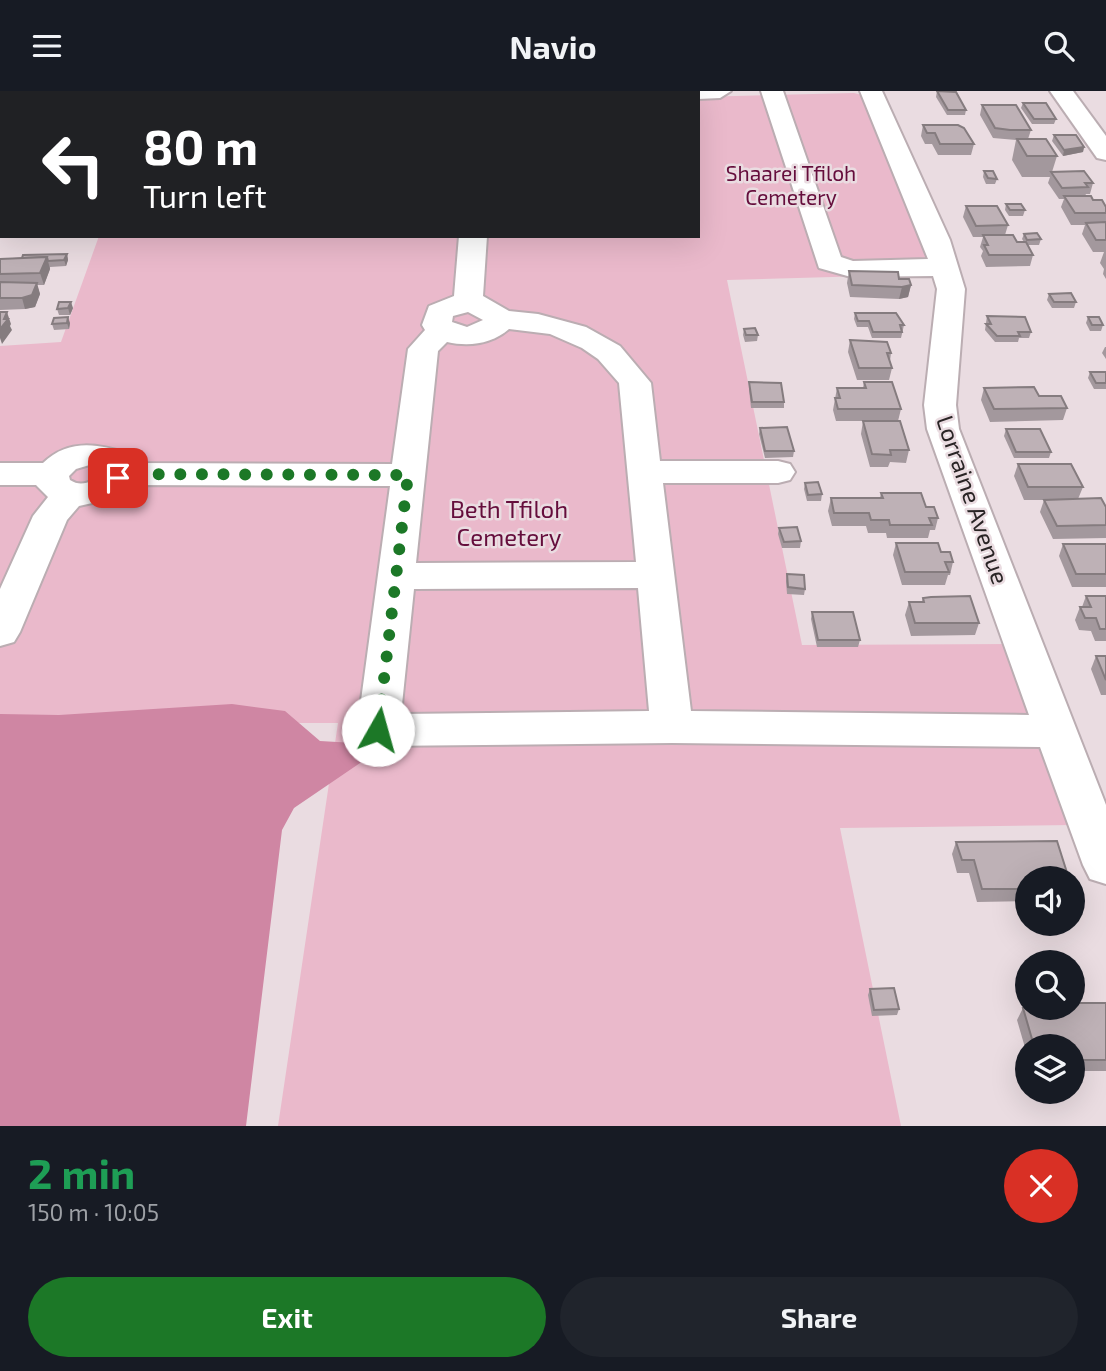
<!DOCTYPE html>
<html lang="en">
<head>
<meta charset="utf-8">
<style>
  body { margin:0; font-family:"Exo 2",sans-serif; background:#20242c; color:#f1f3f6; height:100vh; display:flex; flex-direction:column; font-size:26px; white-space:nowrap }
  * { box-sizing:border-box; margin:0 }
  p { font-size:23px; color:#9ea1a6 }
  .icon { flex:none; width:38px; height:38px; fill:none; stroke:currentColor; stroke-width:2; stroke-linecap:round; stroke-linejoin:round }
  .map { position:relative; height:1035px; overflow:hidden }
  .panel { display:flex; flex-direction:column; background:#171b24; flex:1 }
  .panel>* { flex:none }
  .hud { position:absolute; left:0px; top:0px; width:700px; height:147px; box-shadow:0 7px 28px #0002; background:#202124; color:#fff; overflow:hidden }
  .buttons { position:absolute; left:1015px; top:775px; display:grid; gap:14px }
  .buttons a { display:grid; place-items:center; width:70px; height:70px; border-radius:50%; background:#171b24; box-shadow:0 7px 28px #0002; font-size:35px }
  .pin { position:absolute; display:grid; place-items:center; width:60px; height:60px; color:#fff; margin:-30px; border-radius:14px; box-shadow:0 4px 10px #0006 }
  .me { position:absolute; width:77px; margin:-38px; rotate:7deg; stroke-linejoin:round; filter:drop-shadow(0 0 5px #0008) }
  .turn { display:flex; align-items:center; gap:24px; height:147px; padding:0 28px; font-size:32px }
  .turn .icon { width:91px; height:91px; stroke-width:2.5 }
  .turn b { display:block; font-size:49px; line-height:60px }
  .round { display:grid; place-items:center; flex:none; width:74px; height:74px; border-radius:37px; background:#20242c }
  .head { display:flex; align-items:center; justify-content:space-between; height:119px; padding:0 28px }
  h1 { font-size:42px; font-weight:700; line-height:52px; color:#1e9e55 }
  .button { display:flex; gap:14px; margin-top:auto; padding:14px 28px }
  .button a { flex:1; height:80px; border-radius:42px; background:#1c7827; color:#fff; font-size:28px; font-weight:700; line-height:80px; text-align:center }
  .button a+a { background:#20242c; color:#f1f3f6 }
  header { display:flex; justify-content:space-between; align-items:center; height:91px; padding:0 28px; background:#171b24; font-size:32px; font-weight:700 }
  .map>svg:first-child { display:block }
</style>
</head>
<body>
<header><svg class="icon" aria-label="menu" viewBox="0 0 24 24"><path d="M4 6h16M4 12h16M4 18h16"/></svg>Navio<svg class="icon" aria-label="search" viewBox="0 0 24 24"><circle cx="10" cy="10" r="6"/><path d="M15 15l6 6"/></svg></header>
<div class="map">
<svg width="1106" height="1035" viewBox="0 0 1106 1035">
  <rect width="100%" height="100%" fill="#eadce1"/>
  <polygon fill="#eab9cb" points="854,2 866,5 938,183 727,189 802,554 1012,553 1072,734 840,737 901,1035 278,1035 338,632 0,632 0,255 61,251 99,145 698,145 698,6"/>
  <polygon fill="#cf86a3" points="232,613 285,620 320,650 354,652 363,670 294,717 282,739 246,1035 0,1035 0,623 59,624"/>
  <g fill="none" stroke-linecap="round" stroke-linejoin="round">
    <g stroke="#bbadb2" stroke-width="4">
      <g id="minor">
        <polygon points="6,0 28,0 5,2"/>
        <path d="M761,0H783L841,166L853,170L928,168L860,0H882L950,149L965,198L956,314L959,338L1106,714V793L1090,788L1083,774L1040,656L672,652L378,655L363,650L357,639L390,395L130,394L110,408L79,415L67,429L20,541L14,551L0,555V498L33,425L48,406L36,394H0V372H43C69,347 99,353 130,363L135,372L392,373L408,258L425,239L422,234L429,215L454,205L459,145H487L483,205L509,220L538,223L586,236L620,255L651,292L660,370H778L790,373L795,381L790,389L778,392H663L691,620L1029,624L927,338L924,314L937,198L933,185L851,186L819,177ZM468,221L483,229L467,236L452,231L453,225ZM509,238L550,243L582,257L598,268L619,292L636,471L416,472L438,260L447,251C469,256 492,253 509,238ZM93,373L102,376L103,382C93,390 82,397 70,389L69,385L76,378ZM638,497L649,620L401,623L414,498Z"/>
        <polygon points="1050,0 1073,0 1106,45 1106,69 1097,67"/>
        <polygon points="2,79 2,98 0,99 0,80"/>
      </g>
    </g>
    <g stroke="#bbadb2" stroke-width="4">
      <g id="major">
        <polygon points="652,0 731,0 720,7 698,8 698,2"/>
        <rect x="0" y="15" width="2" height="14"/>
      </g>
    </g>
    <use href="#minor" fill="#fff" fill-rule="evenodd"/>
    <use href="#major" fill="#fff" fill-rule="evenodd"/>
  </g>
  <g fill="#a3989d">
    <polygon points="86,0 116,0 115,2 86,2"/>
    <polygon points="177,0 204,0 203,2 177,2"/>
    <polygon points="937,0 966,19 965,24 947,24 936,6"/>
    <polygon points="1023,12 1056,28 1054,33 1032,33 1021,17"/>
    <polygon points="982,14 1031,39 1028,48 1057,65 1052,81 1093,92 1090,103 1086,103 1085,105 1106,116 1106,188 1103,183 1104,178 1100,172 1104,161 1093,161 1082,143 1085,134 1071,134 1061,116 1064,108 1059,108 1048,92 1050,86 1022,86 1012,69 1016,49 993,47 980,24"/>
    <polygon points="923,34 974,53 971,64 938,64 932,53 925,53 921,45"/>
    <polygon points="1054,44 1084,56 1083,61 1063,65 1052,50"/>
    <polygon points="984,80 997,88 995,93 986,93 983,86"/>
    <polygon points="1006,113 1025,119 1023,125 1009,125 1005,119"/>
    <polygon points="966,115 1008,134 1005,144 1017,151 1024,151 1022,148 1024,143 1041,148 1039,154 1028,154 1033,164 1030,175 986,176 981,165 983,160 980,156 983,146 973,146 963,126"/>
    <polygon points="67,163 68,169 66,175 50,176 50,178 44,194 37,194 40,203 35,216 25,218 0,219 0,168"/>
    <polygon points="849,180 899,188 911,194 908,206 899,208 850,206 847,192"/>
    <polygon points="1049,203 1076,211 1074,217 1052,217 1047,209"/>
    <polygon points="73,217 70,224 59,224 57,218"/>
    <polygon points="855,222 904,234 901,247 872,247 868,236 857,236 854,228"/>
    <polygon points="987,225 1031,241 1029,247 1019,247 1018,251 995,251 985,239"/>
    <polygon points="1088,226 1103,234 1101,240 1090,240 1086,232"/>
    <polygon points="70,232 69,238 54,239 52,233"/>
    <polygon points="744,238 758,244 757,250 745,251 743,244"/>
    <polygon points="850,249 891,262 890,270 892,277 889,289 857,289 848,261"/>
    <polygon points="1105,256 1106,256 1106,268 1102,262"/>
    <polygon points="1090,281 1106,281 1106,298 1094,298 1088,287"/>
    <polygon points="749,291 784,311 784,317 751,317 749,298"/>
    <polygon points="864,291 901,318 898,330 909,359 906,372 890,371 888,376 870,376 861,343 863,330 836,330 833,319 837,297 863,297"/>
    <polygon points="984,297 1039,305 1067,317 1063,329 990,331 981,309"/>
    <polygon points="760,337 794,360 793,366 765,367 759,343"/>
    <polygon points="1006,338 1051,361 1049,367 1014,367 1004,345"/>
    <polygon points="1018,373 1083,396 1078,408 1106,416 1106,447 1053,448 1040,421 1044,409 1024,409 1014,385"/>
    <polygon points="805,392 822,403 821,410 807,410 804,398"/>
    <polygon points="881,402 926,416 938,427 935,439 930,439 928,447 887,447 886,442 868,442 866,435 832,435 828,420 831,407 880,407"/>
    <polygon points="779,437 801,450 800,457 782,457 778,443"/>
    <polygon points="896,452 941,461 953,471 950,484 948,484 945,494 902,494 893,464"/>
    <polygon points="1063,453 1106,453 1106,496 1072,496 1059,465"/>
    <polygon points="787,483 805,498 804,504 787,503 786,490"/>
    <polygon points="1086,505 1106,505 1106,550 1095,550 1091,540 1079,539 1075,529 1080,516 1082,516"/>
    <polygon points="923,507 979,532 975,544 911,545 905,524 909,511 922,511"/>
    <polygon points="812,521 860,549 858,556 817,556 811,528"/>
    <polygon points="1096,565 1106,565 1106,604 1101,604 1091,578"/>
    <polygon points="956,751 1027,788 1027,810 977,811 969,782 957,782 952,763"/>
    <polygon points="870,898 899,918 897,924 872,925 868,904"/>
    <polygon points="1106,912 1106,980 1073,980 1073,956 1027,956 1027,960 1026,960 1017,929 1023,917 1073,917"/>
  </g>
  <g fill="#857c7f">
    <polygon points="54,0 74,0 74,2 45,2 45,1"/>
    <polygon points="1084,56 1083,61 1063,65 1064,59"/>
    <polygon points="67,163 68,169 66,175 64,169"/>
    <polygon points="47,166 50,178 44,194 40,182"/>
    <polygon points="37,192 40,203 35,216 25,218 22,207"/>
    <polygon points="911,194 908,206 899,208 902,196"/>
    <polygon points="71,211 73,217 70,224 68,217"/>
    <polygon points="7,221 11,233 10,235 12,239 2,253 0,247 0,238"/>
    <polygon points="68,226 70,232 69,238 67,232"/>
  </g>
  <g fill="#beb1b6" stroke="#857c7f" stroke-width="2">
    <polygon points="937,0 956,1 966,19 948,19"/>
    <polygon points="1023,12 1046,12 1056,28 1034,28"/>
    <polygon points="982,14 1016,14 1031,39 1010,39 995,37"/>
    <polygon points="923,34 958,34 964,37 974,53 940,53 935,42 927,42"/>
    <polygon points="1054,44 1076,44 1084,56 1064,59"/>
    <polygon points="1017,48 1046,48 1057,65 1027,65"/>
    <polygon points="984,80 993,80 997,88 988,87"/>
    <polygon points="1084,80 1093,92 1085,92 1088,96 1062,97 1051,81"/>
    <polygon points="1064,105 1091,105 1093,109 1102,109 1106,116 1106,122 1075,122"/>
    <polygon points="1006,113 1021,113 1025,119 1010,119"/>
    <polygon points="966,115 997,115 1008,134 976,135"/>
    <polygon points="1106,131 1106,149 1096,149 1086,132"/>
    <polygon points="1037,142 1041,148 1027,149 1024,143"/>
    <polygon points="983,144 1013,144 1017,151 1026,151 1033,164 989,164 984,154 988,154"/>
    <polygon points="67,163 64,169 48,170 47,166 22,167 23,164"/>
    <polygon points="47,166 40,182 0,183 0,168"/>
    <polygon points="849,180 898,181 899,188 909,188 911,194 902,196 852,194"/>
    <polygon points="0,191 37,192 32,204 22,207 0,207"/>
    <polygon points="1071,202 1076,211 1054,211 1049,203"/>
    <polygon points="59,211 71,211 68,217 57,218"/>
    <polygon points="0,221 7,221 4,228 8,228 0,238"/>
    <polygon points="855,222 896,222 904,234 900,234 902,241 873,241 869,230 858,230"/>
    <polygon points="987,225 1025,226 1031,241 1018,241 1020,245 997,245 986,233 991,233"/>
    <polygon points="68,226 67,232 52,233 54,227"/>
    <polygon points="1088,226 1099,226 1103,234 1092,234"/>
    <polygon points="755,237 758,244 746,244 744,238"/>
    <polygon points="850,249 887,251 891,262 887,262 892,277 859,277"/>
    <polygon points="1090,281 1106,281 1106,292 1096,292"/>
    <polygon points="749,291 781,292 784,311 752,311"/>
    <polygon points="864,291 892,291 901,318 838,318 835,307 840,307 837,297 866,297"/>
    <polygon points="1034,296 1039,305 1061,305 1067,317 994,318 984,297"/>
    <polygon points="863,330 900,330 909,359 890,359 891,364 872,363"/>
    <polygon points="787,336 794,360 765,360 760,337"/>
    <polygon points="1006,338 1040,338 1051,361 1016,361"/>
    <polygon points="1018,373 1071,373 1083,396 1028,396"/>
    <polygon points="818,391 822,403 808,404 805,392"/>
    <polygon points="881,402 921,402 926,416 934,416 938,427 929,427 932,434 890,434 889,429 871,429 869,422 834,422 831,407 883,407"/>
    <polygon points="1101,407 1106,416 1106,434 1057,435 1044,409"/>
    <polygon points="797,436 801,450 784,451 779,437"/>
    <polygon points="896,452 938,452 941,461 950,461 953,471 945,471 949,481 905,481"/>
    <polygon points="1063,453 1106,453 1106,483 1076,483"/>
    <polygon points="787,483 804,484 805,498 788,496"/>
    <polygon points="970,505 979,532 915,532 909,511 924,511 923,507 931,506"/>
    <polygon points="1086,505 1106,505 1106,538 1100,538 1096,527 1085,527 1080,516 1091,516"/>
    <polygon points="812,521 853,521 860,549 818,549"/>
    <polygon points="1096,565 1106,565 1106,589"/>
    <polygon points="1057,750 1069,788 1027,788 1027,798 982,798 974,769 962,769 956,751"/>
    <polygon points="894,897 899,918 874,919 870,898"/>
    <polygon points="1073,912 1106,912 1106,969 1073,969 1073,956 1048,956 1046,948 1032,948 1023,917 1073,917"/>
  </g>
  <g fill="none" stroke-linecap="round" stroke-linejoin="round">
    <polyline stroke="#1c7827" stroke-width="12" stroke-dasharray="0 21.6" points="118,387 120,383 408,384 378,639"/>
  </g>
  <g text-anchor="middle" stroke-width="5" stroke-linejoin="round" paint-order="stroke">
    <g font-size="21" fill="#650d3c" stroke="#eadce1">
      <text x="791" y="90">Shaarei Tfiloh<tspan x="791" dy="24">Cemetery</tspan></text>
    </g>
    <g font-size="24" fill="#292425" stroke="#eadce1">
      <text transform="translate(972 409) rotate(71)" y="8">Lorraine Avenue</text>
    </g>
    <g font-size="24" fill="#650d3c" stroke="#eadce1">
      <text x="509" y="427">Beth Tfiloh<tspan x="509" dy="28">Cemetery</tspan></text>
    </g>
  </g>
</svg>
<div class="buttons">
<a><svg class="icon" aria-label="sound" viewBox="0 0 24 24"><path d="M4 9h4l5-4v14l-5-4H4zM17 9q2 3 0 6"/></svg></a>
<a><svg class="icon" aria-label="search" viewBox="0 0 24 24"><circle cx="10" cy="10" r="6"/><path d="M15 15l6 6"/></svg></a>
<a><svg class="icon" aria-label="layers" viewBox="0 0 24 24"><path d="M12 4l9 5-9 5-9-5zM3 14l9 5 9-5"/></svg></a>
</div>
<div class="pin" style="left:118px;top:387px;background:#d93025"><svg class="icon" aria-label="arrive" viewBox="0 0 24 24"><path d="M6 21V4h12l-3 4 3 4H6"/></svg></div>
<svg class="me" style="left:378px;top:639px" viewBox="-20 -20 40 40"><circle r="19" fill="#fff"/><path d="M0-13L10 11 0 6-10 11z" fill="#1c7827"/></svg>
<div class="hud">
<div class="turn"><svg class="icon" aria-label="left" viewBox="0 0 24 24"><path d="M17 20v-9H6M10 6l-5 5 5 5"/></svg><div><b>80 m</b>Turn left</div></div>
</div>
</div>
<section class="panel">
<div class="head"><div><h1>2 min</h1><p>150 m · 10:05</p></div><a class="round" style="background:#d93025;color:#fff"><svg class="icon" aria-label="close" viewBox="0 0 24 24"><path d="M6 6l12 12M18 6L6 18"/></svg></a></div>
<div class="button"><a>Exit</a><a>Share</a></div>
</section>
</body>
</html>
